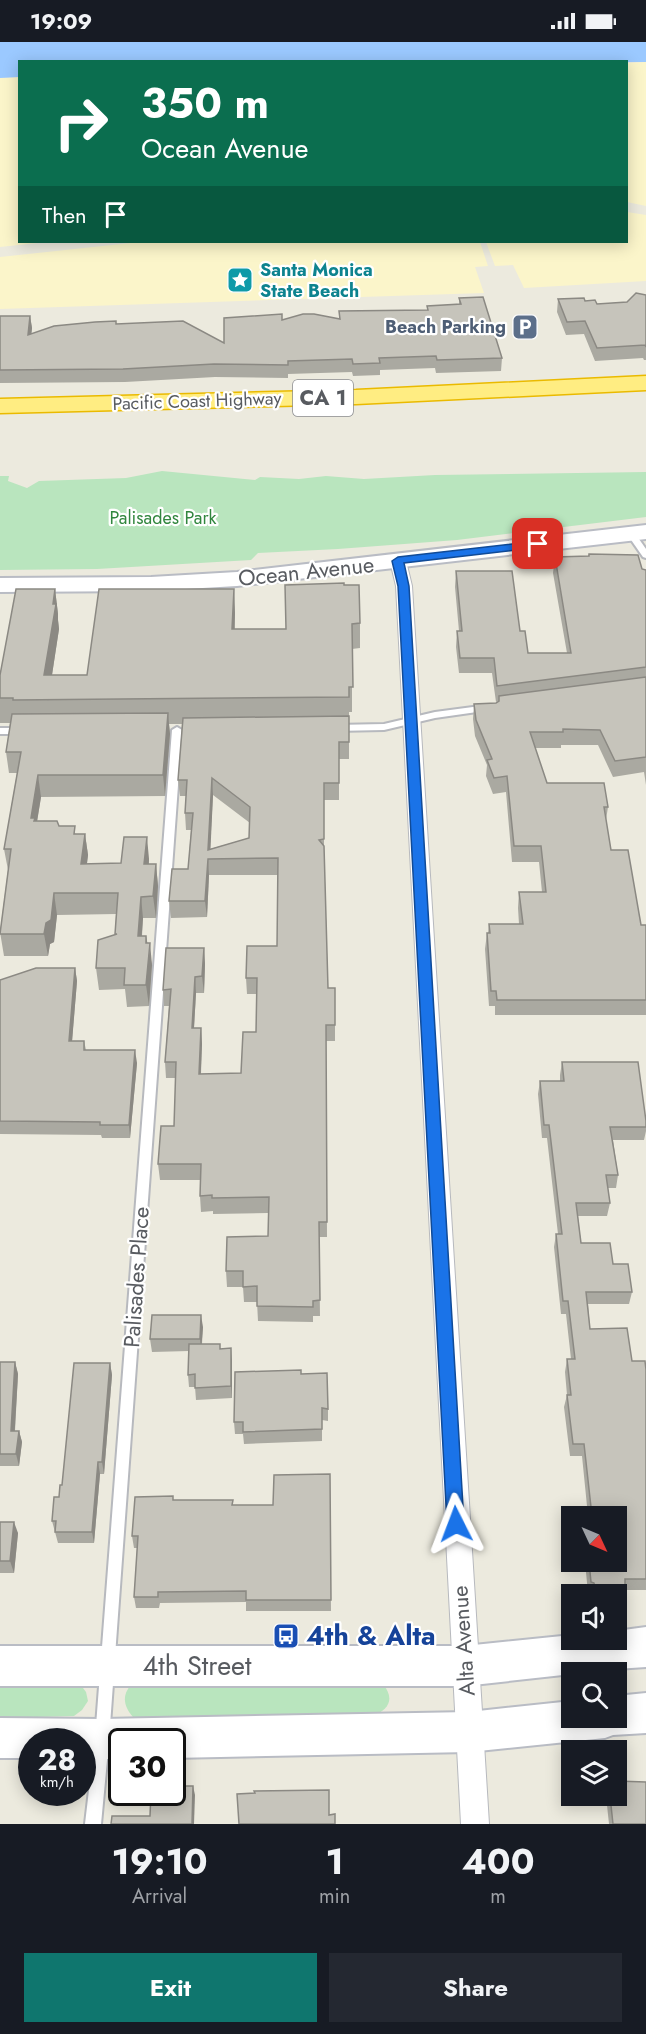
<!DOCTYPE html>
<html lang="en">
<head>
<meta charset="utf-8">
<style>
  body { margin:0; font-family:Jost,sans-serif; background:#242831; color:#f1f3f6; height:100vh; display:flex; flex-direction:column; font-size:22px; white-space:nowrap }
  * { box-sizing:border-box; margin:0 }
  p { font-size:20px; color:#9ea1a6 }
  .icon { flex:none; width:33px; height:33px; fill:none; stroke:currentColor; stroke-width:2; stroke-linecap:round; stroke-linejoin:round }
  .map { position:relative; height:1782px; overflow:hidden }
  .drawer { display:flex; flex-direction:column; background:#171b24; flex:1 }
  .drawer>* { flex:none }
  .banner { position:absolute; left:18px; top:18px; width:610px; height:183px; border-radius:0px; box-shadow:0 3px 15px #0003; background:#0b6e4f; color:#fff; overflow:hidden }
  .needle { width:39px; rotate:134deg }
  .controls { position:absolute; left:561px; top:1464px; display:grid; gap:12px }
  .controls a { display:grid; place-items:center; width:66px; height:66px; border-radius:0px; background:#171b24; box-shadow:0 3px 15px #0003; font-size:30px }
  .speed { position:absolute; left:18px; top:1686px; display:flex; gap:12px; font-size:30px; font-weight:700; text-align:center }
  .speed>* { display:grid; place-content:center; width:78px; height:78px; border-radius:50%; background:#171b24; box-shadow:0 3px 15px #0003; line-height:1 }
  .speed small { font-size:15px; font-weight:400 }
  .speed .limit { border:3px solid #111; border-radius:9px; background:#fff; color:#111 }
  .pin { position:absolute; display:grid; place-items:center; width:51px; height:51px; color:#fff; margin:-26px; border-radius:12px; box-shadow:0 3px 9px #0006 }
  .me { position:absolute; width:66px; margin:-33px; rotate:357deg; stroke-linejoin:round; filter:drop-shadow(0 0 4px #0008) }
  .turn { display:flex; align-items:center; gap:21px; height:126px; padding:0 24px; font-size:27px }
  .turn .icon { width:78px; height:78px; stroke-width:2.5 }
  .turn b { display:block; font-size:42px; line-height:51px }
  .then { display:flex; align-items:center; height:57px; padding:0 24px; background:#0003; gap:12px; font-size:22px }
  .eta { display:flex; justify-content:space-evenly; align-items:center; height:102px; text-align:center }
  .eta b { font-size:36px; font-weight:700; line-height:42px }
  .primary-button { display:flex; gap:12px; margin-top:auto; padding:12px 24px }
  .primary-button a { flex:1; height:69px; border-radius:0px; background:#0f766e; color:#fff; font-size:24px; font-weight:700; line-height:69px; text-align:center }
  .primary-button a+a { background:#242831; color:#f1f3f6 }
  .status { display:flex; justify-content:space-between; align-items:center; height:42px; padding:0 30px; background:#171b24; direction:ltr }
  .status svg { height:16px; fill:currentColor }
  .map>svg:first-child { display:block }
</style>
</head>
<body>
<div class="status"><b>19:09</b><svg viewBox="0 0 49 12"><path d="M0 12V9h3v3zM5 12V6h3v6zM10 12V3h3v9zM15 12V0h3v12zM26 1h20v11H26zM47 4h2v5h-2z"/></svg></div>
<div class="map">
<svg width="646" height="1782" viewBox="0 0 646 1782">
  <rect width="100%" height="100%" fill="#eceade"/>
  <g fill="#b9e5be">
    <polygon points="162,429 255,438 260,435 299,437 326,434 364,437 435,433 646,430 646,475 457,498 338,507 258,511 251,518 97,527 0,528 0,434 9,434 8,439 27,446 39,439 126,436"/>
    <polygon points="0,1639 80,1642 86,1650 88,1659 82,1668 74,1674 0,1676"/>
    <path d="M134,1640L383,1642C395,1657 389,1667 373,1674L133,1675C122,1662 122,1651 134,1640Z"/>
  </g>
  <g fill="#fbf5ca">
    <polygon points="646,20 646,164 627,160 627,21"/>
    <polygon points="19,35 20,200 47,200 0,205 0,36"/>
    <polygon points="627,170 646,173 646,239 524,246 513,223 495,224 486,200 627,200"/>
    <polygon points="140,200 480,200 488,224 475,225 484,251 0,267 0,215"/>
  </g>
  <polygon fill="#9bc9ff" points="0,0 646,0 646,20 20,20 19,35 0,36"/>
  <g fill="none" stroke-linecap="round" stroke-linejoin="round">
    <g stroke="#b7b9be" stroke-width="4">
      <g id="lane">
        <polygon points="631,489 634,490 646,507 646,516 643,515 627,492"/>
        <polygon points="488,663 491,664 493,666 491,668 435,676 384,688 335,689 330,686 335,683 384,682 435,670"/>
        <polygon points="177,685 182,688 109,1697 101,1782 85,1782 95,1697 172,688"/>
        <polygon points="0,686 22,686 27,689 22,692 0,692"/>
      </g>
    </g>
    <g stroke="#b7b9be" stroke-width="2">
      <polygon id="street" points="398,514 406,519 412,544 489,1782 461,1782 396,544 390,519"/>
    </g>
    <g stroke="#b9bcc4" stroke-width="4">
      <g id="secondary">
        <polygon points="646,483 646,497 237,544 151,549 0,550 0,536 151,535 237,530"/>
        <polygon points="646,1585 646,1625 572,1630 572,1632 464,1644 0,1644 0,1604 464,1604 572,1593 572,1598 616,1598 616,1589"/>
        <polygon points="646,1651 646,1691 613,1693 605,1696 469,1710 172,1716 172,1700 122,1700 122,1717 82,1717 82,1700 32,1700 32,1716 0,1716 0,1676 102,1677 469,1670 572,1659 572,1676 616,1676 616,1654"/>
      </g>
    </g>
    <g stroke="#eaba00" stroke-width="3">
      <polygon id="highway" points="646,334 646,348 356,362 0,371 0,357 356,348"/>
    </g>
    <use href="#lane" fill="#fff" fill-rule="evenodd"/>
    <use href="#street" fill="#fff" fill-rule="evenodd"/>
    <use href="#secondary" fill="#fff" fill-rule="evenodd"/>
    <use href="#highway" fill="#ffed82" fill-rule="evenodd"/>
  </g>
  <g fill="#aaa9a1" fill-rule="evenodd">
    <polygon points="646,253 646,318 644,318 643,316 595,319 584,292 566,293 557,270 558,257 585,259 597,262 627,260"/>
    <polygon points="459,256 502,316 501,329 436,331 435,326 380,328 380,333 353,334 352,330 288,332 288,336 215,335 125,340 0,341 0,274 30,274 32,286 31,292 117,282 224,301 282,278 339,277 339,269 427,268 427,264 459,262"/>
    <polygon points="589,512 646,528 646,743 644,730 613,735 598,703 561,703 561,706 535,706 547,741 608,765 606,778 611,808 641,883 646,883 646,973 495,973 495,964 489,964 485,907 487,891 488,891 489,882 519,882 518,866 519,850 542,850 539,820 512,820 506,750 493,752 486,734 487,723 475,694 473,677 474,662 496,661 498,659 496,660 492,631 459,631 456,605 457,589 459,589 455,545 456,529 520,589 528,611 567,611 553,531 555,515 588,514"/>
    <path d="M344,543L360,581V606L352,607V670H349V717H339V758H324V804L328,946H335V999H326L327,1195H319L320,1274H313V1280L258,1279L257,1260H244L243,1245H227L226,1229L268,1194V1171L213,1172V1169L201,1170L200,1154V1138H160L158,1122L174,1084L176,1036H166L165,1020L169,964H164L163,948L204,906L205,922L204,951H196L194,986H201L202,1002L201,1032L241,1031L256,990L257,952H247L246,936L277,904L278,833H209L207,875L171,876L169,859L188,827L191,788H186L185,771L186,754H180L178,738L182,682H169L170,692L165,754L41,755L37,779L59,784L76,792H85L88,813L87,822L121,821L149,817V822H156L158,844L156,876H143L142,894H146L152,923L149,964L127,965L125,947L99,948L96,926L115,893L116,872L57,873L54,900L50,902L48,914H4L0,890L8,828L4,807L17,731H9L6,710L10,681H0V633L55,547L58,572V578L59,587L52,633H87L234,547L235,572V587H286ZM213,753L250,781L249,796L210,807Z"/>
    <polygon points="75,926 77,939 72,999 84,999 86,1008 137,1021 130,1096 102,1096 101,1093 0,1092 0,938"/>
    <polygon points="562,1020 646,1079 646,1089 644,1098 613,1098 618,1133 616,1146 608,1146 610,1161 607,1174 578,1174 581,1201 613,1222 632,1250 629,1262 588,1262 590,1287 632,1319 646,1328 646,1548 625,1548 622,1557 616,1557 616,1552 592,1552 588,1551 585,1520 616,1520 616,1474 588,1474 582,1414 570,1414 564,1365 567,1353 565,1330 567,1317 571,1317 566,1272 561,1272 554,1205 556,1192 558,1192 547,1096 542,1096 538,1052 540,1039 560,1039 560,1033"/>
    <polygon points="203,1285 202,1302 221,1307 232,1319 232,1356 196,1358 195,1345 189,1345 188,1333 189,1309 152,1310 150,1297"/>
    <polygon points="0,1320 15,1320 18,1332 15,1389 19,1389 22,1400 19,1424 0,1424"/>
    <polygon points="110,1321 112,1333 104,1432 100,1432 94,1501 58,1501 52,1479 59,1455 62,1443"/>
    <polygon points="301,1332 328,1367 328,1379 322,1378 322,1399 244,1402 243,1392 235,1392 234,1380"/>
    <polygon points="330,1432 331,1569 246,1569 246,1560 160,1561 159,1566 136,1566 134,1555 137,1506 134,1506 132,1494 173,1458 233,1463 273,1463"/>
    <polygon points="0,1480 18,1491 14,1531 0,1531"/>
    <polygon points="606,1754 616,1754 646,1782 609,1782"/>
  </g>
  <g fill="#8b8983">
    <polygon points="30,274 32,286 30,306 28,293"/>
    <polygon points="55,547 58,572 58,578 59,587 48,659 44,633"/>
    <polygon points="234,547 235,572 233,612 232,587"/>
    <polygon points="168,671 170,692 165,754 163,733"/>
    <polygon points="38,733 41,755 36,786 31,776"/>
    <polygon points="212,736 213,753 210,817 208,808"/>
    <polygon points="85,792 88,813 84,843 81,822"/>
    <polygon points="147,795 149,817 147,844 144,822"/>
    <polygon points="208,817 209,833 207,875 205,859"/>
    <polygon points="156,822 158,844 156,876 153,854"/>
    <polygon points="54,851 57,873 54,900 50,902 48,914 44,892 46,881"/>
    <polygon points="141,855 143,876 140,916 138,894"/>
    <polygon points="146,894 149,915 150,901 152,923 149,964 146,943"/>
    <polygon points="204,906 205,922 204,951 202,934"/>
    <polygon points="75,926 77,939 71,1012 69,999"/>
    <polygon points="195,935 196,951 193,1002 192,986"/>
    <polygon points="201,986 202,1002 200,1048 199,1032"/>
    <polygon points="135,1008 137,1021 130,1096 129,1083"/>
    <polygon points="201,1273 203,1285 201,1309 200,1297"/>
    <polygon points="231,1306 232,1319 232,1356 231,1344"/>
    <polygon points="15,1320 18,1332 14,1401 11,1389"/>
    <polygon points="110,1321 112,1333 104,1432 102,1420"/>
    <polygon points="19,1389 22,1400 19,1424 16,1412"/>
    <polygon points="98,1420 100,1432 94,1501 92,1490"/>
    <polygon points="14,1480 18,1491 14,1531 10,1519"/>
    <polygon points="193,1744 195,1753 194,1782 192,1782"/>
  </g>
  <g fill="#c6c4bb" stroke="#8b8983" stroke-width="1.5" fill-rule="evenodd">
    <polygon points="636,251 646,253 646,305 645,303 597,306 585,279 567,280 558,257 584,256 585,259 595,258 597,262 627,260"/>
    <polygon points="483,255 502,316 437,318 436,314 379,316 380,321 353,322 352,317 288,319 288,323 214,322 123,327 0,328 0,274 30,274 28,293 54,284 95,280 116,279 116,282 183,279 224,301 224,276 282,272 282,278 303,272 314,272 340,277 339,269 428,268 427,264 461,262 459,256"/>
    <polygon points="589,512 638,513 642,527 646,528 646,625 497,644 494,616 460,616 457,589 462,589 456,529 512,529 520,589 525,589 528,611 571,611 555,515 589,514"/>
    <polygon points="344,541 344,543 359,543 360,581 352,582 353,645 349,645 349,655 13,658 13,656 0,656 0,633 16,547 55,547 53,562 56,562 44,633 87,633 99,547 234,547 232,587 286,587 285,543"/>
    <polygon points="646,635 646,715 615,719 600,688 563,687 563,690 530,690 547,741 604,741 608,765 604,765 611,808 628,808 641,883 646,883 646,958 497,958 496,949 491,949 487,891 490,891 489,882 523,882 519,850 546,850 541,804 514,804 507,734 494,736 487,718 492,717 476,678 474,662 496,661 499,659 499,654"/>
    <polygon points="168,671 163,733 38,733 31,776 35,776 34,779 57,779 59,784 75,784 74,792 85,792 81,822 121,821 124,795 147,795 144,822 156,822 153,854 141,855 138,894 146,894 146,901 150,901 146,943 124,943 125,926 96,926 98,898 117,892 115,892 118,851 54,851 51,878 46,881 44,892 0,892 11,807 4,807 21,710 6,710 12,672"/>
    <path d="M349,674V700H339V741H324V797L319,798L324,804L328,946H335V983H326L327,1180H319L320,1258L313,1259V1265L257,1264V1244L243,1245V1229H226L227,1195L268,1194L269,1155L212,1156V1153L200,1154L201,1122H158L161,1084H174L176,1020H165L171,947L163,948L166,906H204L202,934L195,935L192,986H201L199,1032L241,1031L243,990H256L257,936H246L247,904H277L278,816L208,817L205,859H169L172,827H188L193,771H185L187,738H178L183,676ZM212,736L250,765L249,796L208,808Z"/>
    <polygon points="36,926 75,926 69,999 84,999 84,1008 135,1008 129,1083 100,1083 100,1080 0,1079 0,938"/>
    <polygon points="562,1020 638,1020 646,1079 646,1085 610,1085 618,1133 606,1133 610,1161 576,1161 581,1201 610,1201 613,1222 628,1222 632,1250 586,1250 590,1287 627,1286 632,1319 645,1319 646,1328 646,1537 625,1537 625,1546 595,1546 594,1541 591,1540 589,1520 616,1520 616,1474 592,1474 584,1402 573,1402 567,1353 571,1353 567,1317 575,1317 568,1259 563,1259 556,1192 562,1192 549,1083 544,1083 540,1039 564,1039"/>
    <polygon points="152,1273 201,1273 200,1297 150,1297"/>
    <polygon points="189,1302 220,1302 220,1307 231,1306 231,1344 195,1346 195,1332 188,1333"/>
    <polygon points="0,1320 15,1320 11,1389 19,1389 16,1412 0,1412"/>
    <polygon points="74,1321 110,1321 102,1420 98,1420 92,1490 55,1490 56,1479 52,1479 54,1455 59,1455 60,1443 62,1443"/>
    <polygon points="301,1328 301,1332 327,1331 328,1367 322,1366 322,1387 243,1390 243,1380 234,1380 235,1330"/>
    <polygon points="330,1432 331,1558 246,1558 246,1549 158,1550 158,1555 134,1555 138,1494 132,1494 135,1455 173,1454 173,1458 233,1458 232,1463 273,1463 274,1433"/>
    <polygon points="0,1480 14,1480 10,1519 0,1519"/>
    <polygon points="616,1739 646,1740 646,1782 613,1782 610,1754 616,1754"/>
    <polygon points="172,1744 193,1744 192,1782 111,1782 112,1774 150,1774 151,1750 172,1750"/>
    <polygon points="329,1748 329,1773 335,1772 335,1782 239,1782 237,1752 255,1751 254,1749"/>
  </g>
  <polygon fill="#1a73e8" stroke="#114b97" stroke-width="1.5" points="538,499 542,500 542,505 404,521 409,544 464,1482 462,1488 456,1491 449,1488 447,1482 398,544 392,519 398,515"/>
  <defs>
    <g id="sight-square" transform="scale(1.35)"><rect x="-9" y="-9" width="18" height="18" rx="4" fill="#0f9aa8" stroke="#fff"/><path d="M0-6L1.8-2.2L6-1.7L2.9 1.2L3.7 5.4L0 3.3L-3.7 5.4L-2.9 1.2L-6-1.7L-1.8-2.2Z" fill="#fff"/></g>
    <g id="parking-square" transform="scale(1.35)"><rect x="-9" y="-9" width="18" height="18" rx="4" fill="#5c6f8a" stroke="#fff"/><path d="M-3.5-5.5H1a3.5 3.5 0 0 1 0 7H-1V5.5H-3.5ZM-1-3.4V-.6H.8a1.4 1.4 0 0 0 0-2.8Z" fill="#fff"/></g>
    <g id="bus-square" transform="scale(1.35)"><rect x="-9" y="-9" width="18" height="18" rx="4" fill="#1a4fb4" stroke="#fff"/><path d="M-5-6H5V4H4V6H2V4H-2V6H-4V4H-5ZM-3.5-4V0h7V-4ZM-3.5 1.2v1.5H-2V1.2ZM2 1.2v1.5H3.5V1.2Z" fill="#fff"/></g>
  </defs>
  <g fill-rule="evenodd">
    <use href="#sight-square" x="240" y="238"/>
    <use href="#parking-square" x="525" y="285"/>
    <use href="#bus-square" x="286" y="1594"/>
  </g>
  <g text-anchor="middle" stroke-width="4.5" stroke-linejoin="round" paint-order="stroke">
    <g font-size="18" font-weight="bold" fill="#0d838f" stroke="#fff" text-anchor="start">
      <text x="260" y="234">Santa Monica<tspan x="260" dy="21">State Beach</tspan></text>
    </g>
    <g font-size="18" font-weight="bold" fill="#4e5e75" stroke="#fff" text-anchor="end">
      <text x="506" y="291">Beach Parking</text>
    </g>
    <g font-size="18" fill="#585b60" stroke="#fff">
      <text transform="translate(197 359) rotate(-2)" y="6">Pacific Coast Highway</text>
    </g>
    <g font-size="18" fill="#31863e" stroke="#fff">
      <text x="163" y="482">Palisades Park</text>
    </g>
    <rect fill="#fff" stroke="#8a8c90" stroke-width="1.5" x="293" y="338" width="60" height="36" rx="4.5"/>
    <g font-size="21" font-weight="bold" fill="#585b60">
      <text x="323" y="363">CA 1</text>
    </g>
    <g font-size="22" fill="#585b60" stroke="#fff">
      <text transform="translate(306 529) rotate(-6)" y="8">Ocean Avenue</text>
      <text transform="translate(136 1235) rotate(-86)" y="8">Palisades Place</text>
      <text transform="translate(463 1599) rotate(-94)" y="8">Alta Avenue</text>
    </g>
    <g font-size="27" font-weight="bold" fill="#164399" stroke="#fff" text-anchor="start">
      <text x="306" y="1603">4th &amp; Alta</text>
    </g>
    <g font-size="27" fill="#585b60" stroke="#fff">
      <text x="197" y="1633">4th Street</text>
    </g>
  </g>
</svg>
<div class="controls">
<a><svg class="needle" viewBox="-14 -14 28 28"><path d="M0-13l5 13h-10z" fill="#e53935"/><path d="M0 13l5-13h-10z" fill="#9ea1a6"/></svg></a>
<a><svg class="icon" aria-label="sound" viewBox="0 0 24 24"><path d="M4 9h4l5-4v14l-5-4H4zM17 9q2 3 0 6"/></svg></a>
<a><svg class="icon" aria-label="search" viewBox="0 0 24 24"><circle cx="10" cy="10" r="6"/><path d="M15 15l6 6"/></svg></a>
<a><svg class="icon" aria-label="layers" viewBox="0 0 24 24"><path d="M12 4l9 5-9 5-9-5zM3 14l9 5 9-5"/></svg></a>
</div>
<div class="speed"><div>28<small>km/h</small></div><div class="limit">30</div></div>
<div class="pin" style="left:538px;top:502px;background:#d93025"><svg class="icon" aria-label="arrive" viewBox="0 0 24 24"><path d="M6 21V4h12l-3 4 3 4H6"/></svg></div>
<svg class="me" style="left:456px;top:1482px" viewBox="-20 -20 40 40"><path d="M0-17L14 15 0 8-14 15z" fill="#1a73e8" stroke="#fff" stroke-width="4"/></svg>
<div class="banner">
<div class="turn"><svg class="icon" aria-label="right" viewBox="0 0 24 24"><path d="M7 20v-9h11M14 6l5 5-5 5"/></svg><div><b>350 m</b>Ocean Avenue</div></div>
<div class="then">Then<svg class="icon" aria-label="arrive" viewBox="0 0 24 24"><path d="M6 21V4h12l-3 4 3 4H6"/></svg></div>
</div>
</div>
<section class="drawer">
<div class="eta">
<div><b>19:10</b><p>Arrival</p></div>
<div><b>1</b><p>min</p></div>
<div><b>400</b><p>m</p></div>
</div>
<div class="primary-button"><a>Exit</a><a>Share</a></div>
</section>
</body>
</html>
